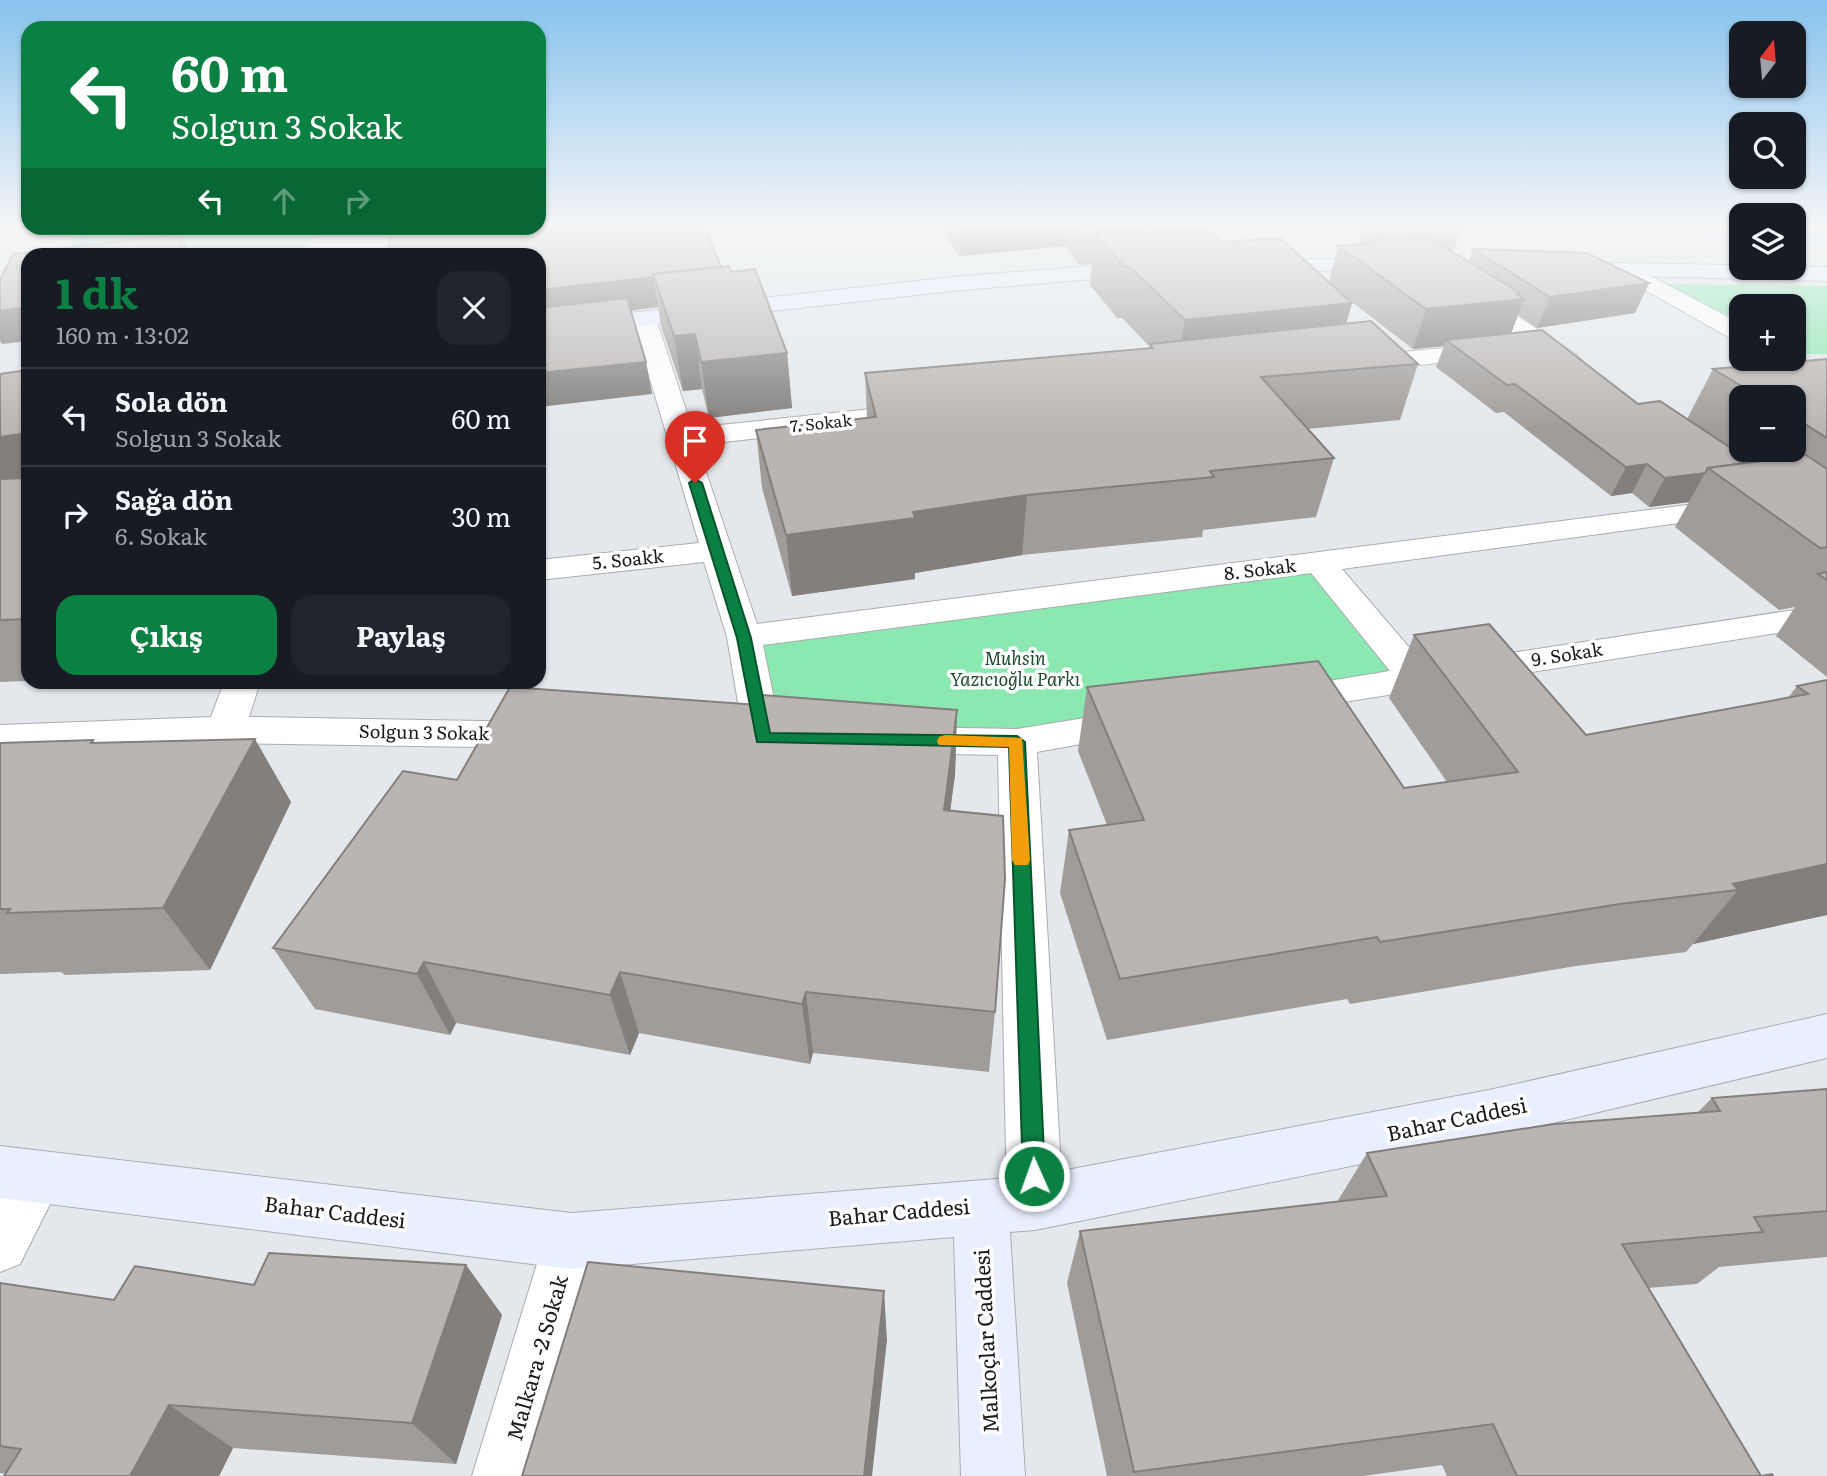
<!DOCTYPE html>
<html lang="tr">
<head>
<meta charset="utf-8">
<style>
  body { margin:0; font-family:Literata,serif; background:#20242c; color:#f1f3f6; height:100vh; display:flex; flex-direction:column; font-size:26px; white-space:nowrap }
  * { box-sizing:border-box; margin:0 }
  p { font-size:23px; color:#9ea1a6 }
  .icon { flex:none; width:38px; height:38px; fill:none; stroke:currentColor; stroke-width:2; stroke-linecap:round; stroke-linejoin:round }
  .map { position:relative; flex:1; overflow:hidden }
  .side { position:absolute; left:21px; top:248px; width:525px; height:441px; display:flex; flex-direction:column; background:#171b24; border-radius:21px; box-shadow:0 2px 5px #0004 }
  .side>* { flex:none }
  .banner { position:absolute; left:21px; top:21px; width:525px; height:214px; border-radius:21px; box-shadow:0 2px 5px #0004; background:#0b8043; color:#fff; overflow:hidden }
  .needle { width:46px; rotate:16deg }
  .controls { position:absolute; left:1729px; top:21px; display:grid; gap:14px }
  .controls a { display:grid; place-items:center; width:77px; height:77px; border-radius:14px; background:#171b24; box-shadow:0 2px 5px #0004; font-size:35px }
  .pin { position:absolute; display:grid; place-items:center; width:60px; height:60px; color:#fff; margin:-72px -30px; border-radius:50% 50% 50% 0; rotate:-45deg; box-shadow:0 0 7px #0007 }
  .pin .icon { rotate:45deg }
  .me { position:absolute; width:77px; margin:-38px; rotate:358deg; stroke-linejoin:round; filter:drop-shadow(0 0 5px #0008) }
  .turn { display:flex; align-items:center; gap:24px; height:147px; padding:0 35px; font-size:32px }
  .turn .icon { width:91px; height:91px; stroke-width:2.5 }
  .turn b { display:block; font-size:49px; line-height:60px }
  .lanes { display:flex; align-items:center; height:66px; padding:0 35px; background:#0003; justify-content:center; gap:35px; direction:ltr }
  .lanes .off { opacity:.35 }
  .round { display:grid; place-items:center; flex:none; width:74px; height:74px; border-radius:21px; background:#20242c }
  .headline { display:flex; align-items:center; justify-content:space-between; height:119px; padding:0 35px }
  h1 { font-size:42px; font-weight:700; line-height:52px; color:#0b8043 }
  .button { display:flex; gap:14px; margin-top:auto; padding:14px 35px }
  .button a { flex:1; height:80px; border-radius:21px; background:#0b8043; color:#fff; font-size:28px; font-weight:700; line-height:80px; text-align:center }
  .button a+a { background:#20242c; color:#f1f3f6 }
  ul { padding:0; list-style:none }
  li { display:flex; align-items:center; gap:21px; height:98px; padding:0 35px; border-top:2px solid #363941 }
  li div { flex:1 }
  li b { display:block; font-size:26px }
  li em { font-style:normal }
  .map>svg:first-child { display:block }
</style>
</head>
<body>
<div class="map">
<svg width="1827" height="1476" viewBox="0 0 1827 1476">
  <rect width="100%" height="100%" fill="#e4e8ec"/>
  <g fill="#8ce8b1">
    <polygon points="77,228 318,228 305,255 68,256"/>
    <polygon points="1667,284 1827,286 1827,354 1806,354 1794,348 1794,306 1741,306 1741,322"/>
    <polygon points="1314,569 1398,670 1011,732 773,730 756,641"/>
  </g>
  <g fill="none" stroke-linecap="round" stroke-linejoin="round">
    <polygon fill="#709eb3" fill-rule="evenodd" points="87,228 95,228 80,256 72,256"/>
    <g stroke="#a9adb1" stroke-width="2">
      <g id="street">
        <polygon points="1628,264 1741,324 1741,341 1732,339 1620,276 1617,271 1620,266"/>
        <polygon points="1472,290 1480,292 1577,355 1581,360 1577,365 1568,368 1559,365 1464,302 1461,297 1464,292"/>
        <polygon points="644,312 652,314 656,319 692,428 919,404 928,406 932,412 928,418 919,420 697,445 757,624 1734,499 1745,502 1749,508 1745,514 1342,569 1425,666 1827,605 1827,625 1287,711 1274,708 1268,699 1274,690 1390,671 1311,573 763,645 782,738 777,747 763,751 749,747 744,738 727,637 704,562 539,580 539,560 699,543 632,319 636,314"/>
        <polygon points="1494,343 1503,345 1506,350 1503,355 1362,372 1353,369 1349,364 1353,359 1362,356"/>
        <polygon points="1794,354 1827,372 1827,390 1776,364 1773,359 1794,359"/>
        <polygon points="224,682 260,682 249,717 537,722 551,726 556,735 551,744 537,748 226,743 0,751 0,725 211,717"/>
        <polygon points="1134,710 1147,714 1153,723 1147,732 1037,752 1063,1203 1054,1222 1035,1230 1016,1222 1007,1203 998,755 905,753 891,749 886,740 891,731 905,727 1017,729"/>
        <polygon points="36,1151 55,1159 63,1178 20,1264 0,1272 0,1189 17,1159"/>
        <polygon points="572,1213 592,1221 600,1241 536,1476 472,1476 544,1241 552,1221"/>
      </g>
    </g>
    <g stroke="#a9adb1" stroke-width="2">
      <g id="secondary">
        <polygon points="1259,259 1384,260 1392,261 1395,266 1392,271 1384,272 1251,270 1248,265 1251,260"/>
        <polygon points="1143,262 1151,264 1154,269 1151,274 952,291 539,337 539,323 952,277"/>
        <polygon points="1570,262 1827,267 1827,281 1562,274 1559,269 1562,264"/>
        <polygon points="1827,1014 1827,1058 1489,1138 1035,1230 1010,1232 1025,1476 961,1476 954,1237 572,1269 0,1198 0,1146 572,1213 1035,1176 1489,1090"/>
      </g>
    </g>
    <g stroke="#c3c3c4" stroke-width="2">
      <g id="primary">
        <polygon points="1639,224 1741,227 1741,239 1649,230"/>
        <polygon points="1794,232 1827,235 1827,247 1794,244"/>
      </g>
    </g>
    <use href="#street" fill="#fff" fill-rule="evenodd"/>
    <use href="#secondary" fill="#eaefff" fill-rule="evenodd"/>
    <use href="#primary" fill="#d6e0fe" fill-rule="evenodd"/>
  </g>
  <g fill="#a09c99" fill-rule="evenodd">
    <path d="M935,224H1157V231L1221,242L1329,282L1338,246L1361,245L1358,224H1463L1453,253L1469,262L1473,249L1649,283L1635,313L1537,328L1518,315L1511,333L1638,404L1687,419L1713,369L1827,359V677L1776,636L1795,607L1779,610L1675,527L1689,502L1649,507L1632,493L1611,496L1504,412L1496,413L1436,367L1444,346L1413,349L1339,292L1352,303L1346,324L1418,364L1400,420L1307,429L1334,458L1316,517L1203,530L1202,537L1022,555L915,573V579L792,596L762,488L756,430L867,418L865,373L1149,348L1150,347L1122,318H1117L1090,285L1092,264L1079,265L1065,246L960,256ZM1741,397H1794V450H1741Z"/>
    <polygon points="539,256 721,267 731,272 787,353 792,408 709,418 702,389 683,391 661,326 658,307 630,311 646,362 652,394"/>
    <polygon points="28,370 28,681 0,682 0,374"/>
    <polygon points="1414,635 1586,735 1788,698 1797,686 1827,680 1827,915 1693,944 1686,952 1576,966 1350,1004 1347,999 1107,1040 1060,893 1069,830 1107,825 1078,751 1087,687 1404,788 1447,782 1389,698"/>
    <polygon points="758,705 957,710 955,774 950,811 995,1012 989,1072 813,1053 810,1064 639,1033 630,1055 456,1023 450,1035 315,1009 273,948 457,780"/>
    <polygon points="93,740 95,743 291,802 210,970 65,975 61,972 0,974 0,743"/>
    <polygon points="1827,1089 1827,1257 1719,1267 1697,1284 1648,1288 1761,1476 1773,1476 1447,1476 1442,1465 1363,1476 1107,1476 1067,1283 1080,1231 1337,1202 1367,1153 1697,1113 1712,1098"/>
    <polygon points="466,1265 502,1315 456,1464 233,1448 219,1476 4,1476 5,1474 0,1473 0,1283 114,1300"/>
  </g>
  <g fill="#827f7d">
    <polygon points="996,224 1067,224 1065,246 960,256 961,228"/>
    <polygon points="181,234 191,256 177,256"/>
    <polygon points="653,277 658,307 539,321 539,290"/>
    <polygon points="1649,283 1635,313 1537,328 1550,297"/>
    <polygon points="1520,293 1517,300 1524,299 1509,339 1446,340 1444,346 1413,349 1426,309"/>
    <polygon points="1352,303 1337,357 1176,374 1185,320"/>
    <polygon points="28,307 28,341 2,344 0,341 0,311"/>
    <polygon points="695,334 702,389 683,391 674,336"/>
    <polygon points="787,353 792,408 709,418 701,362"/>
    <polygon points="646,362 652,394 539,407 539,373"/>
    <polygon points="28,433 28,494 0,493 0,437"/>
    <polygon points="1647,464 1632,493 1611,496 1626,467"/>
    <polygon points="1705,473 1689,502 1649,507 1665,478"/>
    <polygon points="1027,495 1022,555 915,573 915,579 792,596 786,535 913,512"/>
    <polygon points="957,710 955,774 942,874 944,810"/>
    <polygon points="255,739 291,802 210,970 163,908"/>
    <polygon points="1827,864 1827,915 1693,944 1738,890 1733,884"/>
    <polygon points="424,962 456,1023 450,1035 417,974"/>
    <polygon points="620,972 639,1033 630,1055 610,995"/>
    <polygon points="806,992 813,1053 810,1064 802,1004"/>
    <polygon points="466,1265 502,1315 456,1464 412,1423"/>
    <polygon points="884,1291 887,1340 872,1476 864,1476"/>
    <polygon points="169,1405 233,1448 219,1476 130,1476"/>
  </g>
  <g fill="#bab5b2" stroke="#827f7d" stroke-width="2">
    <polygon points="539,224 704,224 721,267 653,274 654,277 539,290 539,256 387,256 392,228 539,228"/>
    <polygon points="958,224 996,224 961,228"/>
    <polygon points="1073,224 1157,224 1157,228 1097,232 1096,235 1082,236"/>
    <polygon points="1157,228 1157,231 1207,228 1221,242 1280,238 1352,303 1185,320 1129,266 1124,267 1095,235 1099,235 1097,232"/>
    <polygon points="181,234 177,256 28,256 28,307 0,311 0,280 13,254"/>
    <polygon points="1376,238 1431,239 1520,293 1517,294 1524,299 1426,309 1338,246 1377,243"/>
    <polygon points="1473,249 1587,253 1649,283 1550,297"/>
    <polygon points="729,266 731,272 755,269 787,353 701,362 695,334 674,336 653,274"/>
    <polygon points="627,298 646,362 539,373 539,308"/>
    <polygon points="1371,321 1418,364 1261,377 1334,458 1210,471 1214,477 1027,495 913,512 915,518 786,535 756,430 876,417 865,373 1153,348 1150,344"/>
    <polygon points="1542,330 1638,404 1660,401 1752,462 1708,468 1705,473 1665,478 1647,464 1626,467 1515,384 1507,385 1446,340"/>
    <polygon points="1827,359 1827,438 1794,417 1794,397 1760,397 1713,369"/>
    <polygon points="28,370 28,433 0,437 0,374"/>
    <polygon points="1806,455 1827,469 1827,547 1820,548 1708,468"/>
    <polygon points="28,478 28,619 0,620 0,479"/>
    <polygon points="1827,572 1827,580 1818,574"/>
    <polygon points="1489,624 1586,735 1808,694 1797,686 1827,680 1827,864 1733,884 1738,890 1620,904 1380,942 1377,937 1120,979 1069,830 1144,820 1087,687 1318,661 1404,788 1518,772 1414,635"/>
    <polygon points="510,687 758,705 762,695 957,710 944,810 1003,816 1005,879 995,1012 806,992 802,1004 620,972 610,995 424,962 417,974 273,948 403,771 457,780"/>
    <polygon points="255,739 163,908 7,913 10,909 0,909 0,743 93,740 91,743"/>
    <polygon points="1827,1089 1827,1211 1754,1217 1763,1232 1622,1244 1761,1476 1772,1474 1773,1476 1517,1476 1493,1424 1134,1472 1080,1231 1387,1196 1367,1153 1554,1124 1720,1111 1712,1098"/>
    <polygon points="269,1253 466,1265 412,1423 169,1405 130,1476 4,1476 21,1449 0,1446 0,1283 114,1300 135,1266 254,1285"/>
    <polygon points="588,1262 884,1291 864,1476 522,1476"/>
  </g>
  <linearGradient id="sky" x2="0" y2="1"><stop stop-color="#87c2ed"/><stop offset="0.52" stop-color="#f3f5f6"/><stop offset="1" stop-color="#f3f5f6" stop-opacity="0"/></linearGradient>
  <rect width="1827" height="431" fill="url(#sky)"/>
  <polygon fill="#0b8043" stroke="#07532c" stroke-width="2" points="695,479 702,483 751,638 770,733 1017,736 1025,742 1045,1176 1042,1184 1034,1187 1026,1184 1023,1176 1009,747 757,742 737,638 689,483"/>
  <polygon fill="#f59e0b" points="945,735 1022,738 1030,860 1028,865 1015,865 1012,860 1009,747 939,745 937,741 939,737"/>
  <g text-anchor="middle" stroke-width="7" stroke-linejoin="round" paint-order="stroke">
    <g font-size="16" fill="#191a1b" stroke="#fff">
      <text transform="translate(821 423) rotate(-6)" y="6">7. Sokak</text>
    </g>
    <g font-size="18" fill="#191a1b" stroke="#fff">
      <text transform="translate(628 560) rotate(-6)" y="6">5. Soakk</text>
      <text transform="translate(1260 570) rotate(-7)" y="6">8. Sokak</text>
      <text transform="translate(1567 655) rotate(-9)" y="6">9. Sokak</text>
      <text transform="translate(424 733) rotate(1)" y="6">Solgun 3 Sokak</text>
    </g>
    <g font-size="18" font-style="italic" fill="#1e4931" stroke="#fff">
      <text x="1015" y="665">Muhsin<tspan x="1015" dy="21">Yazıcıoğlu Parkı</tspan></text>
    </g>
    <g font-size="21" fill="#191a1b" stroke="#fff">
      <text transform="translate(1457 1120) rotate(-12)" y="7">Bahar Caddesi</text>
      <text transform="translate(335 1213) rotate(7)" y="7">Bahar Caddesi</text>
      <text transform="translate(899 1213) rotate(-5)" y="7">Bahar Caddesi</text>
      <text transform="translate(987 1341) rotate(-93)" y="7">Malkoçlar Caddesi</text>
      <text transform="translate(538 1358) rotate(-74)" y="7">Malkara -2 Sokak</text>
    </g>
  </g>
</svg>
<div class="controls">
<a><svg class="needle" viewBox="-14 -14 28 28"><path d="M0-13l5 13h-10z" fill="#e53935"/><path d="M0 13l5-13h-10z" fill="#9ea1a6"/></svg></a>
<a><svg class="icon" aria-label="search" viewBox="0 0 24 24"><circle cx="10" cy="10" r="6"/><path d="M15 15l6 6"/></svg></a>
<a><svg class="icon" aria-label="layers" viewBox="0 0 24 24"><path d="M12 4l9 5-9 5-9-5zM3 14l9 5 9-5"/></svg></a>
<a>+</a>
<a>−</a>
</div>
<div class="pin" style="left:695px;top:483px;background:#d93025"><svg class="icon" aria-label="arrive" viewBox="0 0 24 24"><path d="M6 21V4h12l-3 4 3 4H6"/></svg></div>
<svg class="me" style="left:1034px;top:1176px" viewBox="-20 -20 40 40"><circle r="17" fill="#0b8043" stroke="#fff" stroke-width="3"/><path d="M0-11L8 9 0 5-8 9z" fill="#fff"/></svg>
<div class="banner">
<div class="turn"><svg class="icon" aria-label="left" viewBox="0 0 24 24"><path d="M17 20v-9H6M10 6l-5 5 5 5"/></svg><div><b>60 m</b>Solgun 3 Sokak</div></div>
<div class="lanes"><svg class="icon" aria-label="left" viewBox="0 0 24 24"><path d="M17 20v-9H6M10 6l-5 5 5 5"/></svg><svg class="icon off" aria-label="ahead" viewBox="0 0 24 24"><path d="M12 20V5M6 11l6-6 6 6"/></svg><svg class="icon off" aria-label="right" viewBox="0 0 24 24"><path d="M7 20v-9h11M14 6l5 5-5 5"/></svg></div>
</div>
<section class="side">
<div class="headline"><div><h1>1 dk</h1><p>160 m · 13:02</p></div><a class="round"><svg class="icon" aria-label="close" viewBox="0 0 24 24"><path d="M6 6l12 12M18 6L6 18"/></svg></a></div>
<ul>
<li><svg class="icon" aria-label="left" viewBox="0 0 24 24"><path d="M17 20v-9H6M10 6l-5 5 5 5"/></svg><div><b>Sola dön</b><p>Solgun 3 Sokak</p></div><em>60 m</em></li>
<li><svg class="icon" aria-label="right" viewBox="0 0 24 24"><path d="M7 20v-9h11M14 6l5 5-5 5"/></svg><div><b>Sağa dön</b><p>6. Sokak</p></div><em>30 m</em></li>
</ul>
<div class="button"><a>Çıkış</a><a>Paylaş</a></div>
</section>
</div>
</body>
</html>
